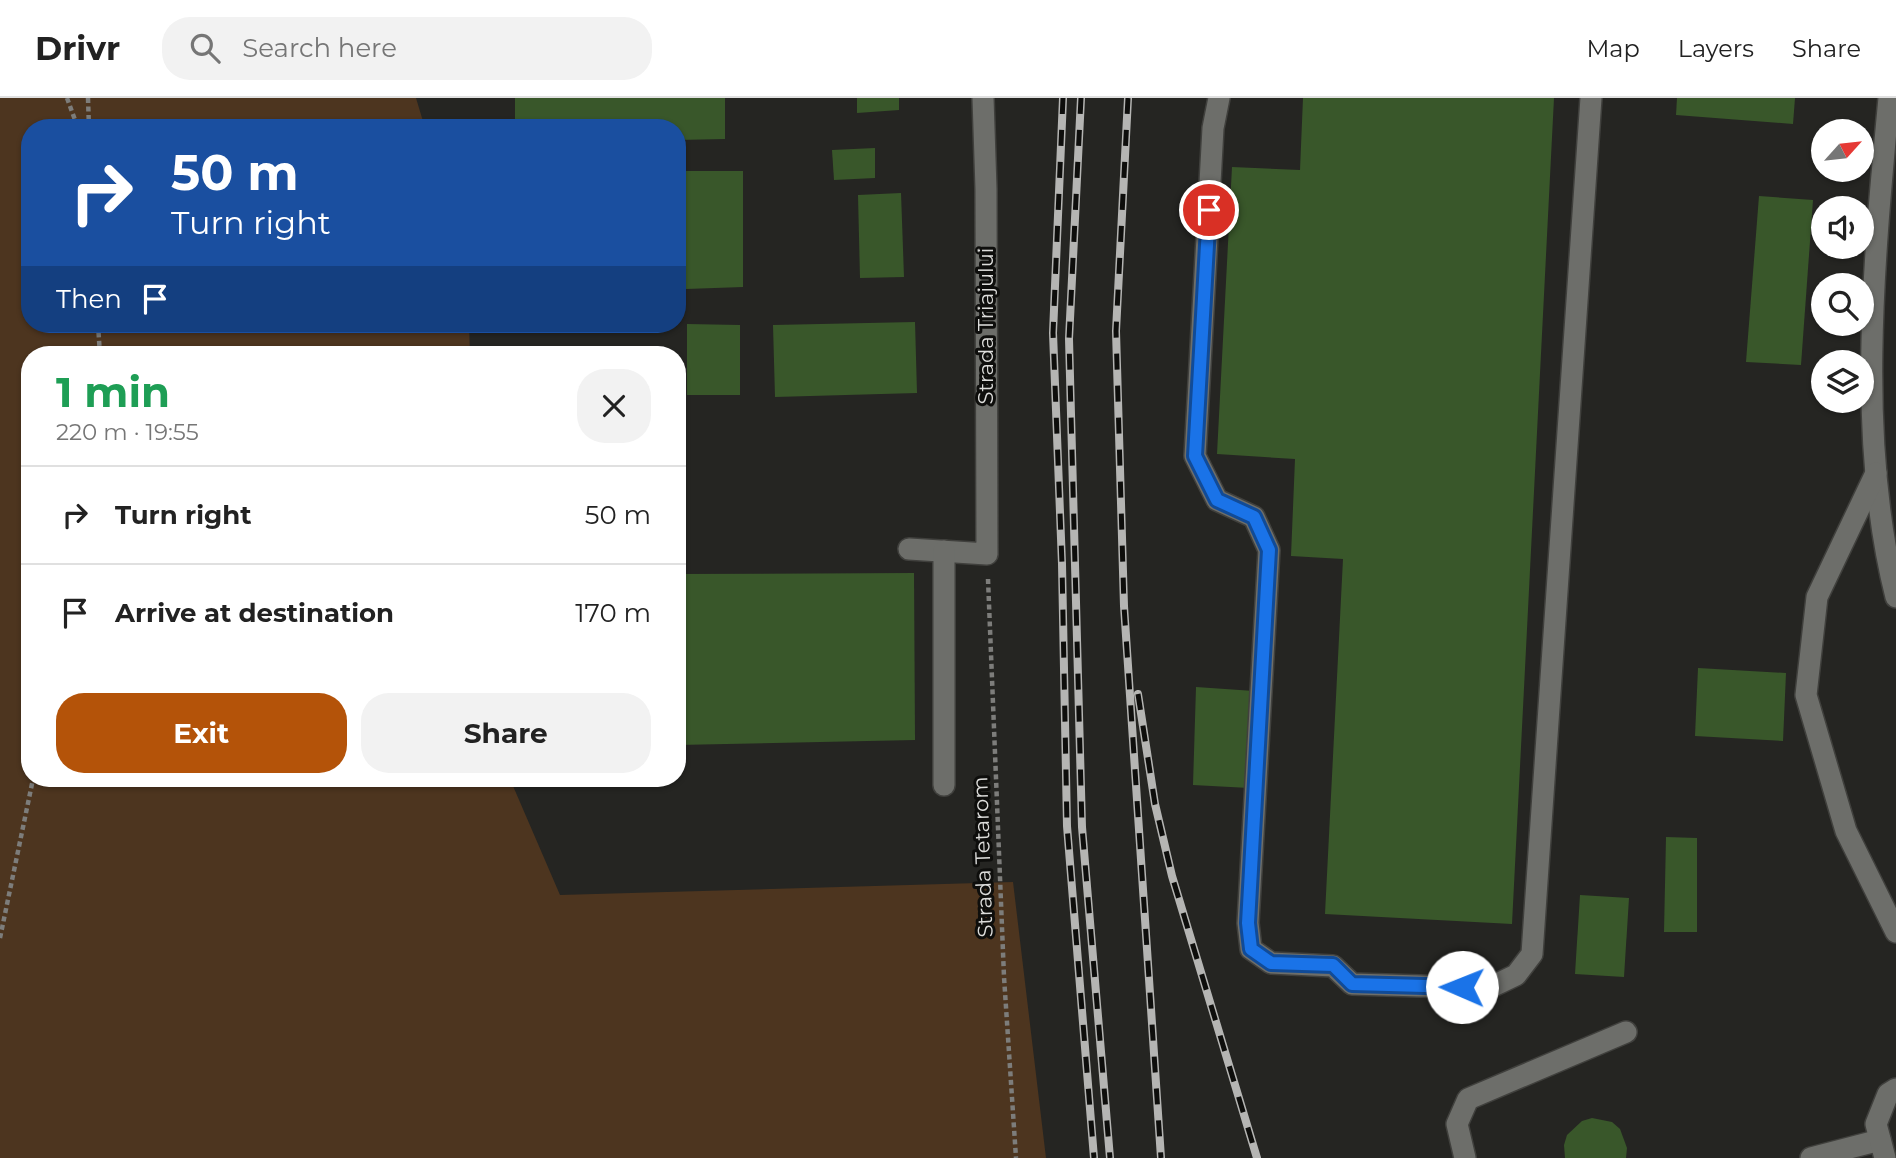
<!DOCTYPE html>
<html lang="en">
<head>
<meta charset="utf-8">
<style>
  body { margin:0; font-family:Montserrat,sans-serif; background:#f2f2f2; color:#222; height:100vh; display:flex; flex-direction:column; font-size:26px; white-space:nowrap }
  * { box-sizing:border-box; margin:0 }
  p { font-size:23px; color:#767676 }
  .icon { flex:none; width:38px; height:38px; fill:none; stroke:currentColor; stroke-width:2; stroke-linecap:round; stroke-linejoin:round }
  .map { position:relative; flex:1; overflow:hidden }
  .side { position:absolute; left:21px; top:248px; width:665px; height:441px; display:flex; flex-direction:column; background:#fff; border-radius:28px; box-shadow:0 2px 5px #0004 }
  .side>* { flex:none }
  .top-card { position:absolute; left:21px; top:21px; width:665px; height:214px; border-radius:28px; box-shadow:0 2px 5px #0004; background:#1a4fa0; color:#fff; overflow:hidden }
  .needle { width:46px; rotate:63deg }
  .tools { position:absolute; left:1811px; top:21px; display:grid; gap:14px }
  .tools a { display:grid; place-items:center; width:63px; height:63px; border-radius:50%; background:#fff; box-shadow:0 2px 5px #0004; font-size:35px }
  .pin { position:absolute; display:grid; place-items:center; width:60px; height:60px; color:#fff; margin:-30px; border:4px solid #fff; border-radius:50%; box-shadow:0 2px 7px #0007 }
  .me { position:absolute; width:77px; margin:-38px; rotate:271deg; stroke-linejoin:round; filter:drop-shadow(0 0 5px #0008) }
  .turn { display:flex; align-items:center; gap:24px; height:147px; padding:0 35px; font-size:32px }
  .turn .icon { width:91px; height:91px; stroke-width:2.5 }
  .turn b { display:block; font-size:49px; line-height:60px }
  .then { display:flex; align-items:center; height:66px; padding:0 35px; background:#0003; gap:14px; font-size:26px }
  .round { display:grid; place-items:center; flex:none; width:74px; height:74px; border-radius:28px; background:#f2f2f2 }
  .headline { display:flex; align-items:center; justify-content:space-between; height:119px; padding:0 35px }
  h1 { font-size:42px; font-weight:700; line-height:52px; color:#1e9e55 }
  .action { display:flex; gap:14px; margin-top:auto; padding:14px 35px }
  .action a { flex:1; height:80px; border-radius:28px; background:#b45309; color:#fff; font-size:28px; font-weight:700; line-height:80px; text-align:center }
  .action a+a { background:#f2f2f2; color:#222 }
  ul { padding:0; list-style:none }
  li { display:flex; align-items:center; gap:21px; height:98px; padding:0 35px; border-top:2px solid #e0e0e0 }
  li div { flex:1 }
  li b { display:block; font-size:26px }
  li em { font-style:normal }
  header { display:flex; align-items:center; gap:42px; box-sizing:border-box; height:98px; padding:0 35px; background:#fff; border-bottom:2px solid #e0e0e0 }
  header strong { font-size:33px }
  nav { display:flex; gap:38px; margin-inline-start:auto; font-size:24px }
  .search { width:490px; height:63px; background:#f2f2f2; display:flex; align-items:center; gap:18px; box-sizing:border-box; padding:0 24px; border-radius:28px; color:#767676; font-size:26px }
  .map>svg:first-child { display:block }
</style>
</head>
<body>
<header>
<strong>Drivr</strong>
<div class="search"><svg class="icon" aria-label="search" viewBox="0 0 24 24"><circle cx="10" cy="10" r="6"/><path d="M15 15l6 6"/></svg>Search here</div>
<nav><a>Map</a><a>Layers</a><a>Share</a></nav>
</header>
<div class="map">
<svg width="1896" height="1060" viewBox="0 0 1896 1060">
  <rect width="100%" height="100%" fill="#252522"/>
  <polygon fill="#4d351f" points="0,0 416,0 425,30 30,30 30,226 469,226 470,257 30,257 30,681 510,681 560,797 1013,784 1046,1060 0,1060"/>
  <g fill="#39572a">
    <polygon points="515,0 725,0 725,41 677,42 677,30 515,30"/>
    <polygon points="857,0 899,0 899,12 857,15"/>
    <polygon points="1303,0 1554,0 1512,826 1325,816 1343,461 1291,458 1295,361 1217,356 1232,69 1300,72"/>
    <polygon points="1677,0 1795,0 1793,26 1676,17"/>
    <polygon points="875,50 875,80 834,82 832,52"/>
    <polygon points="685,73 743,73 743,189 686,191"/>
    <polygon points="901,95 904,179 860,180 858,97"/>
    <polygon points="1759,98 1813,102 1801,267 1746,264"/>
    <polygon points="915,224 917,295 775,299 773,227"/>
    <polygon points="687,226 740,227 740,297 687,297"/>
    <polygon points="914,475 915,642 677,647 677,476"/>
    <polygon points="1698,570 1786,575 1783,643 1695,638"/>
    <polygon points="1196,589 1254,593 1249,690 1193,687"/>
    <polygon points="1666,739 1697,740 1697,834 1664,834"/>
    <polygon points="1580,797 1629,800 1624,879 1575,876"/>
    <polygon points="1592,1020 1612,1024 1620,1031 1627,1050 1626,1060 1565,1060 1564,1047 1567,1037 1582,1023"/>
  </g>
  <g fill="none" stroke-linecap="round" stroke-linejoin="round">
    <g stroke="#40403d" stroke-width="24">
      <g id="minor">
        <polyline points="1219,0 1213,30 1195,358 1217,402 1254,419 1269,452 1248,825 1251,851 1271,865 1333,868 1352,886 1489,890 1516,877 1532,856 1591,0"/>
        <path d="M1889,0C1874,160 1856,342 1896,499"/>
        <polyline points="1876,375 1817,499 1806,597 1846,733 1896,834"/>
        <polyline points="909,451 987,456 986,91 983,0"/>
        <polyline points="944,687 944,453"/>
        <polyline points="1465,1060 1457,1026 1468,1001 1626,934"/>
        <polyline points="1811,1060 1880,1042"/>
        <polyline points="1885,1060 1876,1026 1888,996 1896,991"/>
      </g>
    </g>
    <g stroke="#7d7d7b" stroke-width="4.5" stroke-dasharray="5 3.5" stroke-linecap="butt">
      <polyline points="67,0 78,30"/>
      <polyline points="88,0 89,30"/>
      <polyline points="98,226 100,257"/>
      <polyline points="988,481 1004,879 1016,1060"/>
      <polyline points="0,840 33,681"/>
    </g>
    <use href="#minor" stroke="#6d6e6a" stroke-width="21"/>
    <g stroke="#b5b5b3" stroke-width="8">
      <g id="rail">
        <polyline points="1063,0 1053,235 1062,466 1067,728 1094,1060"/>
        <polyline points="1081,0 1069,241 1082,729 1110,1060"/>
        <polyline points="1128,0 1116,233 1124,508 1161,1060"/>
        <polyline points="1138,596 1155,706 1172,778 1257,1060"/>
      </g>
    </g>
    <use href="#rail" stroke="#0e0e0c" stroke-width="5" stroke-dasharray="16" stroke-linecap="butt"/>
  </g>
  <g fill="none" stroke-linecap="round" stroke-linejoin="round">
    <g stroke="#114b97" stroke-width="18">
      <polyline id="route" points="1209,112 1195,358 1217,402 1254,419 1269,452 1248,825 1251,851 1271,865 1333,867 1352,886 1462,889"/>
    </g>
    <use href="#route" stroke="#1a73e8" stroke-width="12"/>
  </g>
  <g text-anchor="middle" stroke-width="6" stroke-linejoin="round" paint-order="stroke">
    <g font-size="21" fill="#dddddb" stroke="#0e0e0c">
      <text transform="translate(986 228) rotate(-90)" y="7">Strada Triajului</text>
      <text transform="translate(983 759) rotate(-92)" y="7">Strada Tetarom</text>
    </g>
  </g>
</svg>
<div class="tools">
<a><svg class="needle" viewBox="-14 -14 28 28"><path d="M0-13l5 13h-10z" fill="#e53935"/><path d="M0 13l5-13h-10z" fill="#767676"/></svg></a>
<a><svg class="icon" aria-label="sound" viewBox="0 0 24 24"><path d="M4 9h4l5-4v14l-5-4H4zM17 9q2 3 0 6"/></svg></a>
<a><svg class="icon" aria-label="search" viewBox="0 0 24 24"><circle cx="10" cy="10" r="6"/><path d="M15 15l6 6"/></svg></a>
<a><svg class="icon" aria-label="layers" viewBox="0 0 24 24"><path d="M12 4l9 5-9 5-9-5zM3 14l9 5 9-5"/></svg></a>
</div>
<div class="pin" style="left:1209px;top:112px;background:#d93025"><svg class="icon" aria-label="arrive" viewBox="0 0 24 24"><path d="M6 21V4h12l-3 4 3 4H6"/></svg></div>
<svg class="me" style="left:1462px;top:889px" viewBox="-20 -20 40 40"><circle r="19" fill="#fff"/><path d="M0-13L10 11 0 6-10 11z" fill="#1a73e8"/></svg>
<div class="top-card">
<div class="turn"><svg class="icon" aria-label="right" viewBox="0 0 24 24"><path d="M7 20v-9h11M14 6l5 5-5 5"/></svg><div><b>50 m</b>Turn right</div></div>
<div class="then">Then<svg class="icon" aria-label="arrive" viewBox="0 0 24 24"><path d="M6 21V4h12l-3 4 3 4H6"/></svg></div>
</div>
<section class="side">
<div class="headline"><div><h1>1 min</h1><p>220 m · 19:55</p></div><a class="round"><svg class="icon" aria-label="close" viewBox="0 0 24 24"><path d="M6 6l12 12M18 6L6 18"/></svg></a></div>
<ul>
<li><svg class="icon" aria-label="right" viewBox="0 0 24 24"><path d="M7 20v-9h11M14 6l5 5-5 5"/></svg><div><b>Turn right</b></div><em>50 m</em></li>
<li><svg class="icon" aria-label="arrive" viewBox="0 0 24 24"><path d="M6 21V4h12l-3 4 3 4H6"/></svg><div><b>Arrive at destination</b></div><em>170 m</em></li>
</ul>
<div class="action"><a>Exit</a><a>Share</a></div>
</section>
</div>
</body>
</html>
